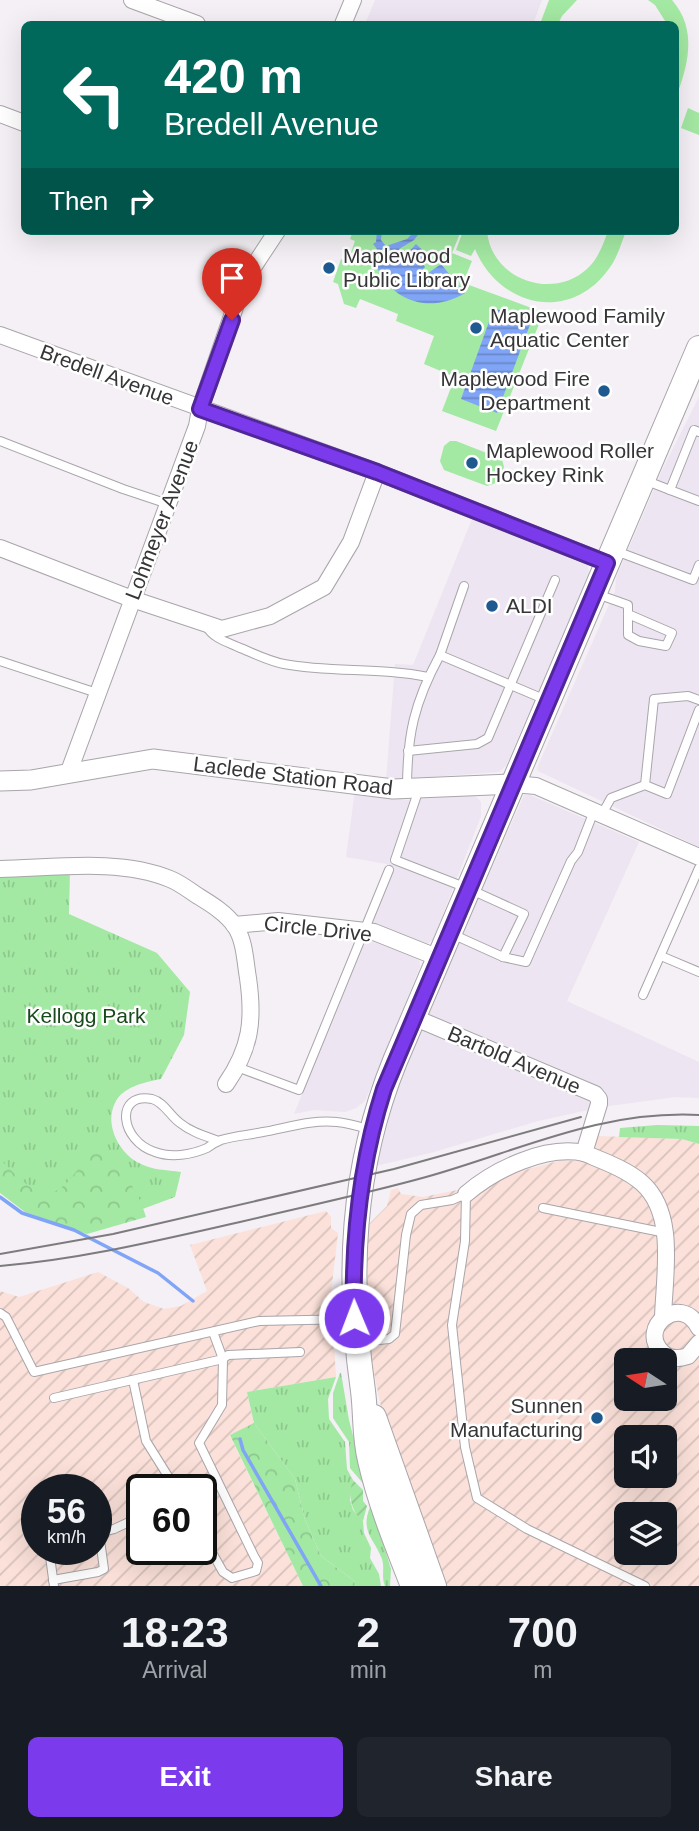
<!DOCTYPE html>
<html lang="en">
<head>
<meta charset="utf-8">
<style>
  body { margin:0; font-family:Helvetica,sans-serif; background:#20242c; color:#f1f3f6; height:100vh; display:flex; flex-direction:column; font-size:26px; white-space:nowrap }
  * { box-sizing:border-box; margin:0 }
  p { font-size:23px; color:#9ea1a6 }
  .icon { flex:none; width:38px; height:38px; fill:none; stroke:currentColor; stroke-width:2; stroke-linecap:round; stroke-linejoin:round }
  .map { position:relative; height:1586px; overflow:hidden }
  .sheet { display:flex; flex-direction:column; background:#171b24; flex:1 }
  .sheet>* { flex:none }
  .top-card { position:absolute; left:21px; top:21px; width:658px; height:214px; border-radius:10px; box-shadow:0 7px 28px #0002; background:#00695c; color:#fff; overflow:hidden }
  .needle { width:46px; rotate:282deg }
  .buttons { position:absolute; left:614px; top:1348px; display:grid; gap:14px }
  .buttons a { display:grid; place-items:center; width:63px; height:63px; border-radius:10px; background:#171b24; box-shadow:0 7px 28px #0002; font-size:35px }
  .speed { position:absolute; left:21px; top:1474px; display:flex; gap:14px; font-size:35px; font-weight:700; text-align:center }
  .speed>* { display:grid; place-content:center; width:91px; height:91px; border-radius:50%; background:#171b24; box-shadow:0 7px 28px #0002; line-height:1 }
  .speed small { font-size:18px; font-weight:400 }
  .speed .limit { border:4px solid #111; border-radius:10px; background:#fff; color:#111 }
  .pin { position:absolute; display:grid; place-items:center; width:60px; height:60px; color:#fff; margin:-72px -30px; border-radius:50% 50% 50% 0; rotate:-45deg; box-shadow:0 0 7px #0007 }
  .pin .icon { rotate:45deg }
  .me { position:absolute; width:77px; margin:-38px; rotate:359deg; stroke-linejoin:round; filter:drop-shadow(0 0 5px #0008) }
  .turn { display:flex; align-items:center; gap:24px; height:147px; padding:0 28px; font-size:32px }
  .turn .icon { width:91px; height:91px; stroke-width:2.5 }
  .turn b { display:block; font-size:49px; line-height:60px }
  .then { display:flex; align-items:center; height:66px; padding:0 28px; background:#0003; gap:14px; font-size:26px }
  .eta { display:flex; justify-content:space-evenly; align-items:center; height:119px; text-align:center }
  .eta b { font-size:42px; font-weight:700; line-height:49px }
  .cta { display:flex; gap:14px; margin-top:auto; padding:14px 28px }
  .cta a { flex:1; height:80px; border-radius:10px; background:#7c3aed; color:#fff; font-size:28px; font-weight:700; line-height:80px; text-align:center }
  .cta a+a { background:#20242c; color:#f1f3f6 }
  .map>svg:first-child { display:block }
</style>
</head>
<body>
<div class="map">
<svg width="699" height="1586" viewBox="0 0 699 1586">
  <defs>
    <pattern id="industrial-furrows" width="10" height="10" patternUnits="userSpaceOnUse" patternTransform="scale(1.75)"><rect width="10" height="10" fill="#fbe1d9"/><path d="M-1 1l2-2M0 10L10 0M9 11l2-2" fill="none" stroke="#d8c2bb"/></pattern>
    <pattern id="grass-tufts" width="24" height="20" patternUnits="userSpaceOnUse" patternTransform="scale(1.75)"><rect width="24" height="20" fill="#a3e8a3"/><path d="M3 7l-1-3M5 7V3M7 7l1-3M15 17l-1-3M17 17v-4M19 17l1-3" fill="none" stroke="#8dc88d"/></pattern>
    <pattern id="forest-crowns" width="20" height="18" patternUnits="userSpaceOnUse" patternTransform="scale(1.75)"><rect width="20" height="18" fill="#a3e8a3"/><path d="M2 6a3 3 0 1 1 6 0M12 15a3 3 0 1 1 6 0" fill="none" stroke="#8dc88d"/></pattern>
    <pattern id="garden-furrows" width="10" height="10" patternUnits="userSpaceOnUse" patternTransform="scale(1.75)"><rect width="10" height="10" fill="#a3e8a3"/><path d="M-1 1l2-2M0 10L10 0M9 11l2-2" fill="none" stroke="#8dc88d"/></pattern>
    <pattern id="water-rules" width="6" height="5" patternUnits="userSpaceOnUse" patternTransform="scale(1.75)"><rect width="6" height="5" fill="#80a5f6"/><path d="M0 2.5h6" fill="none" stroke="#6a87c8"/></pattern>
  </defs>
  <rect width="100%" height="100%" fill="#f4f0f5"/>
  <g fill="#ede5f1">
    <polygon points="375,0 542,0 533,24 365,24"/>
    <polygon points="699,397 699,847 538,771 537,768 615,591 616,578 663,468"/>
    <polygon points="472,519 588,565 589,574 506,766 499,772 386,780 395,664 413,665"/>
    <polygon points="355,791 407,800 467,794 476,797 481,802 481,816 433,940 424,946 363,923 387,864 346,857"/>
    <polygon points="524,795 530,795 639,842 567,1001 699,1062 699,1098 675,1097 602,1107 538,1121 434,1152 376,1166 396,1092 455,952"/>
    <polygon points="365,936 419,957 420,967 365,1101 356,1108 345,1112 314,1110 294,1114"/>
  </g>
  <g fill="url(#industrial-furrows)" fill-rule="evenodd">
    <path d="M597,1136L682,1139L699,1144V1586H442L387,1432L379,1398L372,1363L368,1301L367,1253L369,1224L387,1206L391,1190L398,1188L401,1194L423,1197L492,1183L513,1173L562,1160L578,1161L593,1165ZM626,1360H665V1398H626ZM626,1437H665V1475H626ZM626,1514H665V1552H626Z"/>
    <path d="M326,1211L331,1217V1228L338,1233L331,1293L336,1377L247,1392L254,1423L230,1436L303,1586H0V1291L19,1297L98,1272L128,1288L144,1302L164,1309L181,1306L207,1291L190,1245ZM37,1489H96V1549H37ZM142,1489H201V1549H142Z"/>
  </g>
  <g fill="url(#grass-tufts)">
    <path d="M70,870L69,914L157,953L190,992L184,1035L161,1079C145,1082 122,1087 115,1103C104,1124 119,1153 139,1163C151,1170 167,1170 181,1172L175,1197L86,1230L0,1189V872Z"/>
    <polygon points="657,1125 699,1126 699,1144 682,1139 619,1137 620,1128"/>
    <polygon points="340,1373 341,1373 349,1420 366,1487 350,1468 349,1442 333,1418 333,1393"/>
    <polygon points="336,1377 328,1399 329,1419 345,1442 347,1469 353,1480 350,1500 353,1510 363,1521 364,1533 371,1548 370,1558 379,1574 381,1586 356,1586 353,1580 321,1556 305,1520 295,1479 254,1423 247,1392"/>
    <path d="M370,1507H372L391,1569L390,1586H385C381,1577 385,1568 382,1559C374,1538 360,1532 370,1507Z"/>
  </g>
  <g fill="url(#forest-crowns)">
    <path d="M97,1144C119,1171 136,1182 146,1217L87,1234L25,1212L0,1193V1159C53,1216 58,1195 97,1144Z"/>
    <polygon points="254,1423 295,1479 305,1520 321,1556 353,1580 356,1586 303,1586 230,1435"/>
  </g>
  <path fill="url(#garden-furrows)" d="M353,1480L363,1490V1501L367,1506L363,1521C350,1510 348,1495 353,1480Z"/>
  <g fill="#a3e8a3">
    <polygon points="549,0 577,0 562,16 558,24 540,24"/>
    <path d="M648,0H672C698,30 688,65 676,98V24H667L655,5Z"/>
    <polygon points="688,108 699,113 699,135 681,128"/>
    <polygon points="353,231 461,231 452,253 472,261 465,278 469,285 537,310 534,317 541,319 496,431 442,411 455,377 424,364 434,336 396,321 398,314 360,299 356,308 344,304 338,284 333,282 341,259 348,261 355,241 350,239"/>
    <path d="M463,231H487C491,279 552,301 587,269C598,259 603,245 608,231H626C621,244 617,259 608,270C569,323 499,307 475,249L471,256L456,250Z"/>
    <polygon points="450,441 456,441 502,459 504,467 499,482 487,486 444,470 440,461 444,446"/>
  </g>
  <g fill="url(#water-rules)">
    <path d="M377,231H382L381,240L386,246L407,239L415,231H421L414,240L399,249L406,255L416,244L430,257L423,264L425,267L422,270L418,269L419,275L424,276L441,264L465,293C431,314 391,302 376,265L400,258L393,250L382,249L380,253L373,244L376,242Z"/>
    <polygon points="494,308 531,322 497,413 461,399"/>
  </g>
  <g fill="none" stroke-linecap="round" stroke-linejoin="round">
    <g stroke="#80a5f6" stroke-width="3.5">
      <polyline points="0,1197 22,1213 74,1230 158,1273 193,1301"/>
      <polyline points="240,1439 243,1450 321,1586"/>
    </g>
    <g stroke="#a9a5aa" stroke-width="10">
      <g id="service">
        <polyline points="0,441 123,489 168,504"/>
        <polyline points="647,481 670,490 694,430 699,432"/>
        <polyline points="670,490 699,501"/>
        <polyline points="616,551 693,580 699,565"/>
        <polyline points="597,594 628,605 628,635 639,641 666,646 672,633 628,614"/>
        <path d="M207,627C213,638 227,642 238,647C253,653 268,661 284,664C331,673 381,667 428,677"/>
        <polyline points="440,655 464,586"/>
        <polyline points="0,661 97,693"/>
        <polyline points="408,751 477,744 488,738 555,580"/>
        <polyline points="645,785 654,699 688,696 699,700"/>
        <path d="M407,789C407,735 414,703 440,655L546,700"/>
        <polyline points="419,789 395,860 467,888 524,914 503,957 452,934"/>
        <polyline points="602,814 611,798 645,785 667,794 699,710"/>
        <polyline points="661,956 699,972"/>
        <polyline points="503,957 526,962 571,861 578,852 594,811"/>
        <polyline points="643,995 699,868"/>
        <polyline points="237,1067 299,1090 389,870"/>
        <path d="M219,1141C205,1136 191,1132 180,1123C170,1116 164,1102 152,1099C114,1092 120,1141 155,1152C171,1158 191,1155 207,1148C211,1145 216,1142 221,1140C234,1136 249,1135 263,1132C286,1128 313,1119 337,1122C347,1123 358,1126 368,1129"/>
        <polyline points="543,1208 666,1233"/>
        <polyline points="0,1313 6,1317 34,1372 259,1321 354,1319"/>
        <polyline points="359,1342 389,1339 395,1334 406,1235 411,1214 421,1205 452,1200 466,1194 465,1241 452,1325 465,1447 477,1498 527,1529 645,1586"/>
        <polyline points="133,1380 146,1441 176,1489"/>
        <polyline points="54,1398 223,1359 213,1332"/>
        <polyline points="96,1533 114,1529 142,1516"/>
        <polyline points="201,1533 223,1572 232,1578 256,1571 258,1563 254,1556 199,1443 222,1405 223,1359 228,1355 300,1352"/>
        <polyline points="49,1549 54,1586"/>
        <polyline points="53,1580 98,1572 104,1569 99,1533"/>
      </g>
    </g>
    <g stroke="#a9a5aa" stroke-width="18">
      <g id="minor">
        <polyline points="132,0 197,24"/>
        <polyline points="343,24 353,0"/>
        <polyline points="0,114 24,123"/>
        <polyline points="0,335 377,472 607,563"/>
        <polyline points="0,548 132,599 222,629 270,616 324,587 351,542 377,472"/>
        <polyline points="68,774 197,426 200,409 244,281 277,231"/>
        <polyline points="513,784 536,786 699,857"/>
        <path d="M0,869C53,868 120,858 170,879C180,883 189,890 198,896C211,904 226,913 235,926C245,941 245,961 248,978C254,1020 251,1048 226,1084"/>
        <polyline points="234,925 278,921 374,932 439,958"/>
        <path d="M413,1017L595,1094L599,1099V1104L584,1153C603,1161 626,1169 642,1183C677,1214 664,1276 663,1318"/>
        <path d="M466,1194C495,1169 546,1145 584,1153"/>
        <path d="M699,1328C681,1292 637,1328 662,1352C669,1360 679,1359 688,1356L699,1343"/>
      </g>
    </g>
    <g stroke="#a9a5aa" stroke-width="21">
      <polyline id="tertiary" points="0,781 31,780 153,759 393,789 513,784"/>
    </g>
    <g stroke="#a9a5aa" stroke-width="26">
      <g id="primary">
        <polyline points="374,1417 434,1586"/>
        <path d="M413,1586C397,1545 380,1504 370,1460C364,1437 366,1414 363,1391C347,1278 351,1169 395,1061L699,348"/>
      </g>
    </g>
    <use href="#service" stroke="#fff" stroke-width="8"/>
    <use href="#minor" stroke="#fff" stroke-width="16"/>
    <use href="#tertiary" stroke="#fff" stroke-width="19"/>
    <use href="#primary" stroke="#fff" stroke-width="24"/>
    <g stroke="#7d7b7e" stroke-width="2">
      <polyline points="0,1254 113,1234 394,1169 581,1117"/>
      <path d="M0,1266C82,1259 160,1240 240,1222C302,1207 365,1194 426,1177C519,1151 599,1110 699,1115"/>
    </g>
  </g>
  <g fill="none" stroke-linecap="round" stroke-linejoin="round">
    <g stroke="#51269a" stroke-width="18">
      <path id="route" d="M232,320L200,409L377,472L607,563L384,1089C360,1164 352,1240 354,1318"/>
    </g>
    <use href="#route" stroke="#7c3aed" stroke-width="12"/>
  </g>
  <g fill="#1e5a90" stroke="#fff" stroke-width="2.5">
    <circle cx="329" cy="268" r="7"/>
    <circle cx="476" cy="328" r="7"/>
    <circle cx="604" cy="391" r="7"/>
    <circle cx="472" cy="463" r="7"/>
    <circle cx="492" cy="606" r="7"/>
    <circle cx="597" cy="1418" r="7"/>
  </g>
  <g text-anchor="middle" stroke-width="5" stroke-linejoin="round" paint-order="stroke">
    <g font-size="21" fill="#363537" stroke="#fff" text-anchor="start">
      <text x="343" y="263">Maplewood<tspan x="343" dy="24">Public Library</tspan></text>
      <text x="490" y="323">Maplewood Family<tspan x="490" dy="24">Aquatic Center</tspan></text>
      <text x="590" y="386" text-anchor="end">Maplewood Fire<tspan x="590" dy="24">Department</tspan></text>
      <text x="486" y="458">Maplewood Roller<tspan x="486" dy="24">Hockey Rink</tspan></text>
      <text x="506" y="613">ALDI</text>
      <text x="583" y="1413" text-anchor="end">Sunnen<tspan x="583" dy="24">Manufacturing</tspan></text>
    </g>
    <g font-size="21" fill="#363537" stroke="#fff">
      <text transform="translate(107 375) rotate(20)" y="7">Bredell Avenue</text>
      <text transform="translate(162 520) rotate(-69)" y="7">Lohmeyer Avenue</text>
      <text transform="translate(293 776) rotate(7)" y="7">Laclede Station Road</text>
      <text transform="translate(318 929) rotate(6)" y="7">Circle Drive</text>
      <text transform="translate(514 1060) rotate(23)" y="7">Bartold Avenue</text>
    </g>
    <g font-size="21" fill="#184a1b" stroke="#fff">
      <text x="86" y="1023">Kellogg Park</text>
    </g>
  </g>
</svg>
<div class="buttons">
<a><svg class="needle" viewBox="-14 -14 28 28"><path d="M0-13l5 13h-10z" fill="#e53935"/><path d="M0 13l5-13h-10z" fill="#9ea1a6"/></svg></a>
<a><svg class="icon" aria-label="sound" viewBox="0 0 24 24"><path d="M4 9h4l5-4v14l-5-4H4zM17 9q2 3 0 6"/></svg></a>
<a><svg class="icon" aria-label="layers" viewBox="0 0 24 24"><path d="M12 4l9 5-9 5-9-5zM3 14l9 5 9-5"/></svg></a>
</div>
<div class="speed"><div>56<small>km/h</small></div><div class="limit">60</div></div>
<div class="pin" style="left:232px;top:320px;background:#d93025"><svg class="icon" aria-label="arrive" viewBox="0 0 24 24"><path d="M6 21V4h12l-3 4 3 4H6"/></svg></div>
<svg class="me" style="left:354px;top:1318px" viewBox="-20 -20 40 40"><circle r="17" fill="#7c3aed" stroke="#fff" stroke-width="3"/><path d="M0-11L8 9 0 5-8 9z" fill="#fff"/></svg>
<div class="top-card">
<div class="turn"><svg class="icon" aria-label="left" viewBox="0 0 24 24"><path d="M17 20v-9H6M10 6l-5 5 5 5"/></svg><div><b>420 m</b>Bredell Avenue</div></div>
<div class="then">Then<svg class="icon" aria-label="right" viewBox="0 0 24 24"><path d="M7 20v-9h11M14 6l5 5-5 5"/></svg></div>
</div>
</div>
<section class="sheet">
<div class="eta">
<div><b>18:23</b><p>Arrival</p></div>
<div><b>2</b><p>min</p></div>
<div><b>700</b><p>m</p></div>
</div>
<div class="cta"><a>Exit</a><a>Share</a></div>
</section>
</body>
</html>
